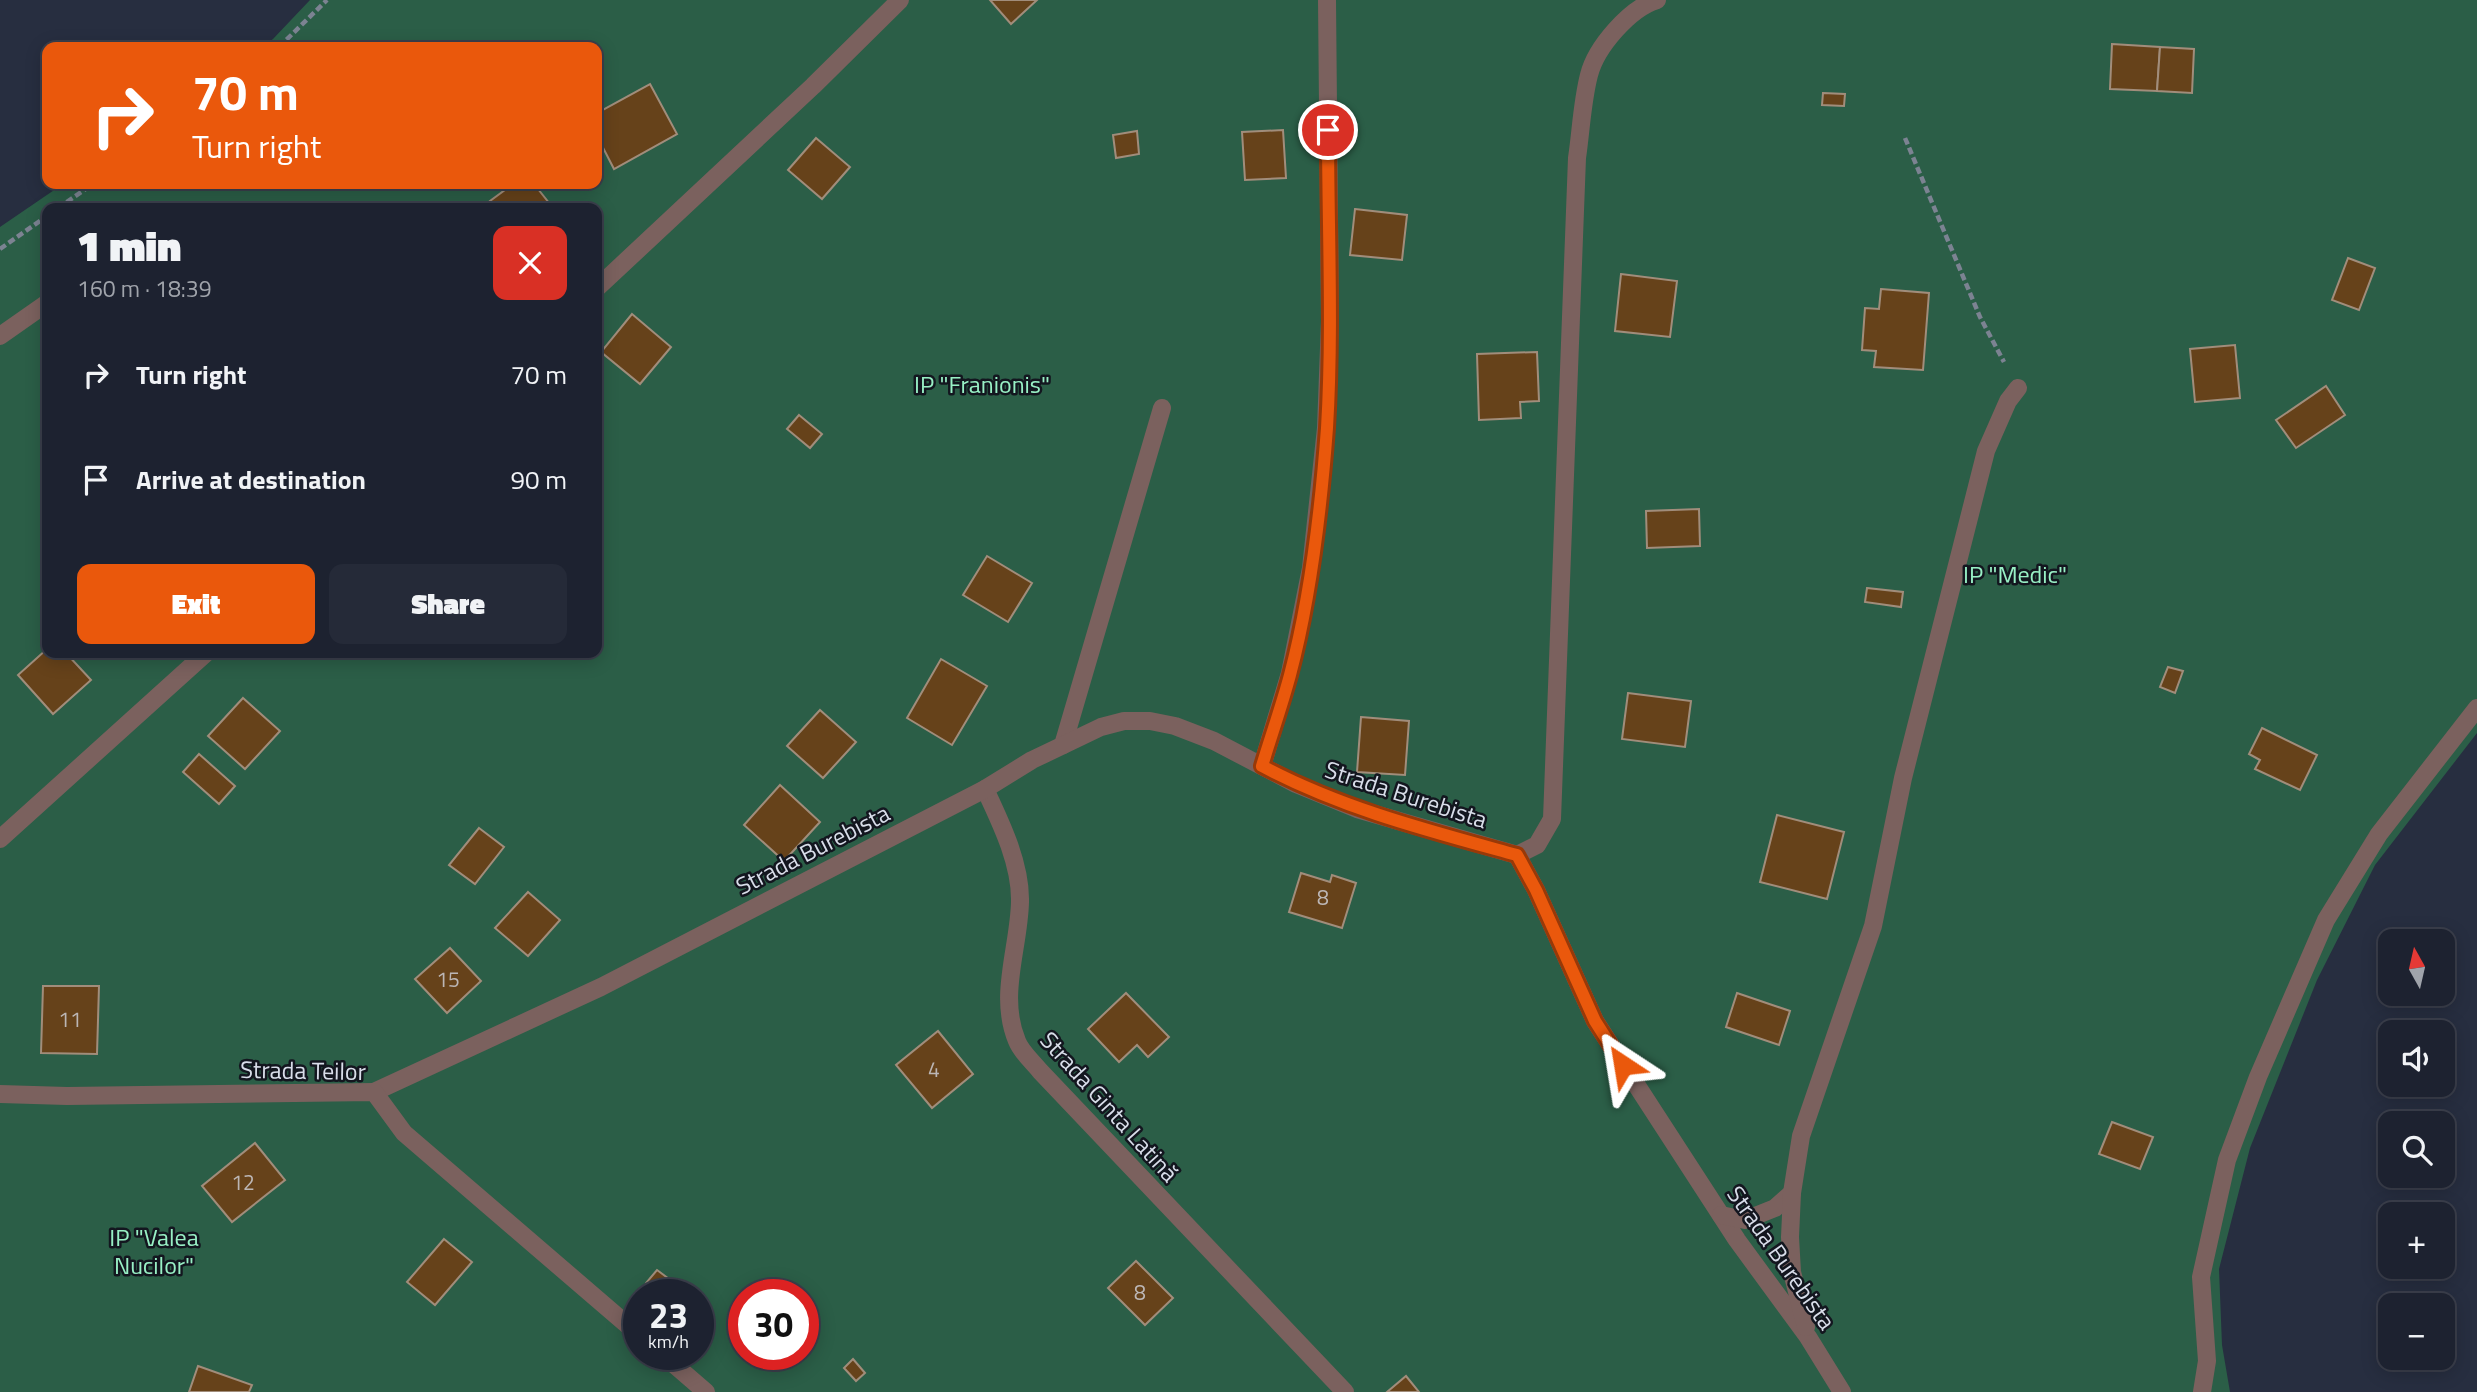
<!DOCTYPE html>
<html lang="en">
<head>
<meta charset="utf-8">
<style>
  body { margin:0; font-family:"Titillium Web",sans-serif; background:#252a38; color:#f1f3f6; height:100vh; display:flex; flex-direction:column; font-size:26px; white-space:nowrap }
  * { box-sizing:border-box; margin:0 }
  p { font-size:23px; color:#a0a4ab }
  .icon { flex:none; width:38px; height:38px; fill:none; stroke:currentColor; stroke-width:2; stroke-linecap:round; stroke-linejoin:round }
  .map { position:relative; flex:1; overflow:hidden }
  .panel { position:absolute; left:42px; top:203px; width:560px; height:455px; display:flex; flex-direction:column; background:#1d2230; border-radius:14px; box-shadow:0 4px 18px #0003,0 0 0 2px #3b3f4c }
  .panel>* { flex:none }
  .hud { position:absolute; left:42px; top:42px; width:560px; height:147px; border-radius:14px; box-shadow:0 4px 18px #0003,0 0 0 2px #3b3f4c; background:#ea580c; color:#fff; overflow:hidden }
  .needle { width:46px; rotate:352deg }
  .buttons { position:absolute; left:2378px; top:929px; display:grid; gap:14px }
  .buttons a { display:grid; place-items:center; width:77px; height:77px; border-radius:14px; background:#1d2230; box-shadow:0 4px 18px #0003,0 0 0 2px #3b3f4c; font-size:35px }
  .speed { position:absolute; left:623px; top:1279px; display:flex; gap:14px; font-size:35px; font-weight:700; text-align:center }
  .speed>* { display:grid; place-content:center; width:91px; height:91px; border-radius:50%; background:#1d2230; box-shadow:0 4px 18px #0003,0 0 0 2px #3b3f4c; line-height:1 }
  .speed small { font-size:18px; font-weight:400 }
  .speed .limit { border:10px solid #d22; background:#fff; color:#111 }
  .pin { position:absolute; display:grid; place-items:center; width:60px; height:60px; color:#fff; margin:-30px; border:4px solid #fff; border-radius:50%; box-shadow:0 2px 7px #0007 }
  .me { position:absolute; width:77px; margin:-38px; rotate:327deg; stroke-linejoin:round; filter:drop-shadow(0 0 5px #0008) }
  .turn { display:flex; align-items:center; gap:24px; height:147px; padding:0 35px; font-size:32px }
  .turn .icon { width:91px; height:91px; stroke-width:2.5 }
  .turn b { display:block; font-size:49px; line-height:60px }
  .round { display:grid; place-items:center; flex:none; width:74px; height:74px; border-radius:14px; background:#252a38 }
  .head { display:flex; align-items:center; justify-content:space-between; height:119px; padding:0 35px }
  h1 { font-size:42px; font-weight:800; line-height:52px }
  .button { display:flex; gap:14px; margin-top:auto; padding:14px 35px }
  .button a { flex:1; height:80px; border-radius:14px; background:#ea580c; color:#fff; font-size:28px; font-weight:800; line-height:80px; text-align:center }
  .button a+a { background:#252a38; color:#f1f3f6 }
  ul { padding:0; list-style:none }
  li { display:flex; align-items:center; gap:21px; height:105px; padding:0 35px }
  li div { flex:1 }
  li b { display:block; font-size:26px }
  li em { font-style:normal }
  .map>svg:first-child { display:block }
</style>
</head>
<body>
<div class="map">
<svg width="2477" height="1392" viewBox="0 0 2477 1392">
  <rect width="100%" height="100%" fill="#272e40"/>
  <path fill="#2b5e47" fill-rule="evenodd" d="M310,0H2477V733L2375,865L2317,980L2250,1148L2219,1269L2222,1345L2230,1392H0V227L63,184H597V47H262L273,39ZM47,208H597V653H47ZM639,1295H698V1354H639ZM744,1295H803V1354H744Z"/>
  <g fill="#66421a" stroke="#a18d7b" stroke-width="2">
    <polygon points="990,0 1037,0 1011,24"/>
    <polygon points="2112,44 2160,47 2157,91 2110,89"/>
    <polygon points="2160,47 2194,49 2192,93 2157,91"/>
    <polygon points="650,84 677,134 614,169 597,136 597,113"/>
    <polygon points="1823,93 1845,94 1844,106 1822,105"/>
    <polygon points="1283,130 1286,178 1245,180 1242,132"/>
    <polygon points="1137,131 1139,154 1116,158 1113,135"/>
    <polygon points="816,138 850,167 822,199 788,170"/>
    <polygon points="513,184 534,184 553,208 495,208 490,201"/>
    <polygon points="1355,209 1407,215 1402,260 1350,255"/>
    <polygon points="2348,258 2375,268 2359,310 2332,300"/>
    <polygon points="1621,274 1677,281 1670,337 1615,331"/>
    <polygon points="1881,289 1929,293 1923,370 1874,367 1876,351 1862,350 1865,308 1879,309"/>
    <polygon points="632,314 671,347 640,384 601,352"/>
    <polygon points="2235,345 2240,398 2195,402 2190,349"/>
    <polygon points="1537,352 1539,401 1520,402 1521,418 1479,420 1477,354"/>
    <polygon points="2326,386 2345,415 2296,448 2276,420"/>
    <polygon points="799,415 822,434 810,448 787,429"/>
    <polygon points="1699,509 1700,546 1647,548 1646,511"/>
    <polygon points="987,556 1032,583 1008,622 963,595"/>
    <polygon points="1867,588 1903,592 1901,607 1865,602"/>
    <polygon points="47,649 47,653 66,653 91,680 53,714 18,675"/>
    <polygon points="941,659 987,686 952,745 907,718"/>
    <polygon points="2168,667 2183,671 2175,693 2160,687"/>
    <polygon points="1628,693 1691,701 1685,747 1622,739"/>
    <polygon points="243,698 280,731 245,769 208,736"/>
    <polygon points="820,710 856,742 823,778 787,746"/>
    <polygon points="1361,717 1409,721 1405,775 1357,772"/>
    <polygon points="2262,728 2317,755 2300,790 2255,769 2260,760 2249,754"/>
    <polygon points="199,754 235,786 219,804 183,772"/>
    <polygon points="780,785 820,822 784,861 744,825"/>
    <polygon points="1777,815 1844,832 1827,899 1760,882"/>
    <polygon points="479,828 504,847 475,884 449,865"/>
    <polygon points="1301,873 1330,882 1332,875 1356,883 1342,928 1289,912"/>
    <polygon points="528,892 560,920 528,956 495,928"/>
    <polygon points="450,948 481,981 447,1013 415,979"/>
    <polygon points="43,986 99,986 97,1054 41,1053"/>
    <polygon points="1126,993 1169,1037 1148,1057 1137,1045 1119,1062 1088,1029"/>
    <polygon points="1737,993 1790,1011 1779,1045 1726,1027"/>
    <polygon points="938,1031 973,1074 932,1108 896,1065"/>
    <polygon points="2112,1122 2153,1137 2140,1169 2099,1154"/>
    <polygon points="255,1143 285,1180 232,1222 202,1186"/>
    <polygon points="444,1239 472,1262 435,1305 407,1282"/>
    <polygon points="1136,1261 1173,1298 1145,1325 1108,1288"/>
    <polygon points="657,1270 677,1285 669,1295 661,1295 646,1283"/>
    <polygon points="853,1359 865,1373 856,1381 844,1368"/>
    <polygon points="198,1366 252,1385 249,1392 189,1392"/>
    <polygon points="1406,1376 1419,1392 1387,1392"/>
  </g>
  <g fill="none" stroke-linecap="round" stroke-linejoin="round">
    <g stroke="#7c8392" stroke-width="4.5" stroke-dasharray="7 3.5" stroke-linecap="butt">
      <polyline points="279,47 327,0"/>
      <polyline points="1905,138 1980,317 2004,362"/>
      <polyline points="58,208 93,184"/>
      <polyline points="0,249 47,216"/>
    </g>
    <polyline stroke="#7b615e" stroke-width="18" points="1063,745 1162,408"/>
    <g stroke="#7b615e" stroke-width="18">
      <polyline points="597,288 813,86 900,0"/>
      <polyline points="0,336 47,303"/>
      <polyline points="1262,766 1290,673 1311,568 1326,428 1330,321 1327,0"/>
      <path d="M985,789C1001,823 1021,864 1020,902C1019,948 998,996 1017,1041C1021,1052 1033,1062 1040,1071L1345,1392"/>
      <polyline points="0,839 206,653"/>
      <path d="M1517,855L1537,845L1552,819L1577,158C1581,131 1582,102 1589,75C1596,47 1630,8 1657,0"/>
      <polyline points="374,1092 601,987 985,789 1032,760 1101,727 1124,721 1150,721 1175,726 1214,741 1296,784 1357,809 1517,855 1536,890 1595,1021 1737,1240 1808,1337 1842,1392"/>
      <polyline points="0,1094 67,1096 374,1092 404,1133 639,1335"/>
      <polyline points="1721,1215 1745,1220 1775,1208 1792,1193"/>
      <polyline points="1806,1327 1792,1272 1790,1237 1792,1193 1801,1136 1873,926 1903,778 1986,451 2008,401 2018,388"/>
      <polyline points="662,1354 706,1392"/>
      <polyline points="2202,1392 2207,1361 2201,1277 2227,1160 2258,1077 2326,920 2379,834 2477,708"/>
    </g>
  </g>
  <g fill="none" stroke-linecap="round" stroke-linejoin="round">
    <g stroke="#983908" stroke-width="18">
      <path id="route" d="M1328,130C1328,229 1333,329 1327,428C1321,509 1311,596 1290,675C1282,705 1271,736 1262,766C1343,809 1430,831 1517,855L1536,890L1595,1021L1623,1065"/>
    </g>
    <use href="#route" stroke="#ea580c" stroke-width="12"/>
  </g>
  <g text-anchor="middle" stroke-width="5" stroke-linejoin="round" paint-order="stroke">
    <g font-size="21" fill="#bcb6b5">
      <text x="1323" y="905">8</text>
      <text x="448" y="987">15</text>
      <text x="70" y="1027">11</text>
      <text x="934" y="1077">4</text>
      <text x="243" y="1190">12</text>
      <text x="1140" y="1300">8</text>
    </g>
    <g font-size="24" fill="#98f0c5" stroke="#13161f">
      <text x="982" y="393">IP "Franionis"</text>
      <text x="2015" y="583">IP "Medic"</text>
      <text x="154" y="1246">IP "Valea<tspan x="154" dy="28">Nucilor"</tspan></text>
    </g>
    <g font-size="24" fill="#d8dde9" stroke="#13161f">
      <text transform="translate(1406 795) rotate(18)" y="8">Strada Burebista</text>
      <text transform="translate(813 850) rotate(-27)" y="8">Strada Burebista</text>
      <text transform="translate(303 1071) rotate(1)" y="8">Strada Teilor</text>
      <text transform="translate(1109 1107) rotate(48)" y="8">Strada Ginta Latină</text>
      <text transform="translate(1781 1258) rotate(55)" y="8">Strada Burebista</text>
    </g>
  </g>
</svg>
<div class="buttons">
<a><svg class="needle" viewBox="-14 -14 28 28"><path d="M0-13l5 13h-10z" fill="#e53935"/><path d="M0 13l5-13h-10z" fill="#a0a4ab"/></svg></a>
<a><svg class="icon" aria-label="sound" viewBox="0 0 24 24"><path d="M4 9h4l5-4v14l-5-4H4zM17 9q2 3 0 6"/></svg></a>
<a><svg class="icon" aria-label="search" viewBox="0 0 24 24"><circle cx="10" cy="10" r="6"/><path d="M15 15l6 6"/></svg></a>
<a>+</a>
<a>−</a>
</div>
<div class="speed"><div>23<small>km/h</small></div><div class="limit">30</div></div>
<div class="pin" style="left:1328px;top:130px;background:#d93025"><svg class="icon" aria-label="arrive" viewBox="0 0 24 24"><path d="M6 21V4h12l-3 4 3 4H6"/></svg></div>
<svg class="me" style="left:1623px;top:1065px" viewBox="-20 -20 40 40"><path d="M0-17L14 15 0 8-14 15z" fill="#ea580c" stroke="#fff" stroke-width="4"/></svg>
<div class="hud">
<div class="turn"><svg class="icon" aria-label="right" viewBox="0 0 24 24"><path d="M7 20v-9h11M14 6l5 5-5 5"/></svg><div><b>70 m</b>Turn right</div></div>
</div>
<section class="panel">
<div class="head"><div><h1>1 min</h1><p>160 m · 18:39</p></div><a class="round" style="background:#d93025;color:#fff"><svg class="icon" aria-label="close" viewBox="0 0 24 24"><path d="M6 6l12 12M18 6L6 18"/></svg></a></div>
<ul>
<li><svg class="icon" aria-label="right" viewBox="0 0 24 24"><path d="M7 20v-9h11M14 6l5 5-5 5"/></svg><div><b>Turn right</b></div><em>70 m</em></li>
<li><svg class="icon" aria-label="arrive" viewBox="0 0 24 24"><path d="M6 21V4h12l-3 4 3 4H6"/></svg><div><b>Arrive at destination</b></div><em>90 m</em></li>
</ul>
<div class="button"><a>Exit</a><a>Share</a></div>
</section>
</div>
</body>
</html>
